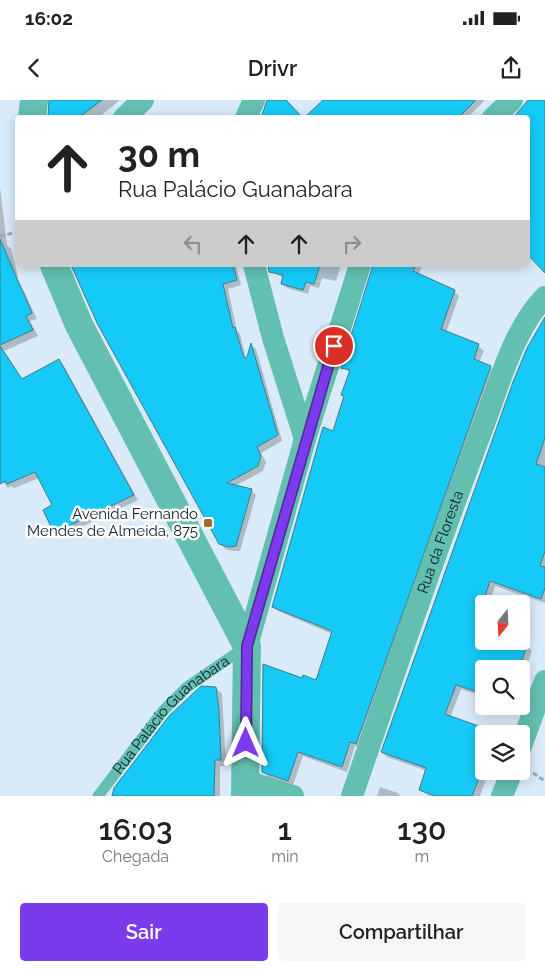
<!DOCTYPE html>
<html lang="pt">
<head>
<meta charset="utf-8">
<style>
  body { margin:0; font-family:Raleway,sans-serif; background:#f6f6f6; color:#222; height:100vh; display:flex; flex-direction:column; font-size:19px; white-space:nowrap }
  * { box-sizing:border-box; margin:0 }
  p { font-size:16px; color:#767676 }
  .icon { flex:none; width:28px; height:28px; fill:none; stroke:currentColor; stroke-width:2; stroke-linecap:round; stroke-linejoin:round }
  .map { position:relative; height:696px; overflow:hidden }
  .panel { display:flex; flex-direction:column; background:#fff; flex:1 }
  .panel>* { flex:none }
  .top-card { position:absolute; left:15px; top:15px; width:515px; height:152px; border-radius:5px; box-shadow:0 2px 12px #0003; background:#fff; color:#222; overflow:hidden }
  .needle { width:32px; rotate:198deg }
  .buttons { position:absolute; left:475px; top:495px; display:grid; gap:10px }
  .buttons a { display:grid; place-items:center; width:55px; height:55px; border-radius:5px; background:#fff; box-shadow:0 2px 12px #0003; font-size:25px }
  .pin { position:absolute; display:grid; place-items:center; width:42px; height:42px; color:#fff; margin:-21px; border:2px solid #fff; border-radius:50%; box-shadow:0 1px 5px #0007 }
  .me { position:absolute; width:55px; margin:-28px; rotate:0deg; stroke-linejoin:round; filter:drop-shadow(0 0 4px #0008) }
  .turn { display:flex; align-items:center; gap:18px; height:105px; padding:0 20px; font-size:22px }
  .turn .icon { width:65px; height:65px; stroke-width:2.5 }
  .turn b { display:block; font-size:35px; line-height:42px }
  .lanes { display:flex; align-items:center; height:48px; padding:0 20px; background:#0003; justify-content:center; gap:25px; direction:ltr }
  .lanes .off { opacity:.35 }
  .eta { display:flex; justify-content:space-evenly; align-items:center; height:85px; text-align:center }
  .eta b { font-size:30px; font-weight:600; line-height:35px }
  .action { display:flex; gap:10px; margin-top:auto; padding:10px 20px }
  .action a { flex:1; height:58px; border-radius:5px; background:#7c3aed; color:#fff; font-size:20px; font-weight:600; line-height:58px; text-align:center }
  .action a+a { background:#f6f6f6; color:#222 }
  .status { display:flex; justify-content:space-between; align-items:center; height:35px; padding:0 25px; background:#fff; direction:ltr }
  .status svg { height:14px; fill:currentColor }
  header { display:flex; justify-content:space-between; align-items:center; height:65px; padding:0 20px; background:#fff; font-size:22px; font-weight:600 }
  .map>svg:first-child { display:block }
</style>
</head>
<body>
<div class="status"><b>16:02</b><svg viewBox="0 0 49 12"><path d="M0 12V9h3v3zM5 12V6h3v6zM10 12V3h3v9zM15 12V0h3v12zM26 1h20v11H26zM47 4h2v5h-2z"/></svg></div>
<header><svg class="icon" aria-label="back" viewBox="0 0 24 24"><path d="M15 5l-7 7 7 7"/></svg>Drivr<svg class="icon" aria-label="share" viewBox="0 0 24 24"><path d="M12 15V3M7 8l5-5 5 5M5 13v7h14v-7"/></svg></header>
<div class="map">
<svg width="545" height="696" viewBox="0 0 545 696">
  <rect width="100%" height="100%" fill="#d9eaf8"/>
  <g fill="#0003">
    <polygon points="50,0 120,0 98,18 49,18"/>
    <polygon points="325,0 485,0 467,18 306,18"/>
    <polygon points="529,0 545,0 545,171 528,153"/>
    <polygon points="0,87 7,145 11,149 18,176 0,181"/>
    <polygon points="72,165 236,165 241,185 228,189 237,231 240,234 247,262 252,246 256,249 282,341 261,353 266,362 263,371 235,386 251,390 256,395 240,451 234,451 225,449 220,443"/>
    <polygon points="276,165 341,165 336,181 322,178 319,188 310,186 308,194 287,188 282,183 283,178 274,172"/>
    <polygon points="373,165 423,165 418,175 454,191 459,196 446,233 478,246 484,251 479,262 490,267 495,272 361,648 355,646 347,672 303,656 293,685 268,677 263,672 303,580 317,581 332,534 278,511 273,506 345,298 342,295 350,273 343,267"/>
    <polygon points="18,185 24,191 37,219 30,221 38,236 4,251 9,259 0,263 0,193"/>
    <polygon points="545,220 545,503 495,486 489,504 484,504 484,519 480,530 484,541 527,546 532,551 521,583 521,569 484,569 484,597 461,589 450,618 495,634 484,634 484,671 489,671 480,696 429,696 421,690 427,671 387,657 382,652 445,471 521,265"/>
    <polygon points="58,260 64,266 138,400 62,436 52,426 53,406 39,378 14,388 11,386 8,388 0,378 0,290"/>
    <polygon points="202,588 216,588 222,594 226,666 220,666 220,696 113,696 170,617"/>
    <polygon points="380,687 398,693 400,696 377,696"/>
  </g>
  <g fill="#16caf7" stroke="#41798c">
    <polygon points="49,0 102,0 78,18 48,18"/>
    <polygon points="267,0 286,0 303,18 261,18"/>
    <polygon points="323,0 476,0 458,18 304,18"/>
    <polygon points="528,0 545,0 545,173 528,155 528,18 513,18"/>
    <polygon points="0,139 32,213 26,216 33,230 0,245"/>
    <polygon points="71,165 233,165 237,180 223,184 233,228 235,227 244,258 247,257 251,243 278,335 257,347 261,356 258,366 227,383 252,389 236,446 228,447 219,444 97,223"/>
    <polygon points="268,165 320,165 314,184 306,182 303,190 281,184 283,175 269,172"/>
    <polygon points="373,165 416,165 413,171 455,190 441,229 479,244 474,259 491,266 356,644 350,642 342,667 298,652 288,681 262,672 263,564 302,578 303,575 316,580 332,531 272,507 323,327 333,331 344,296 341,295 350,270 341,268"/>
    <polygon points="545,217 545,338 536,364 545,367 545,451 540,466 545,467 545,488 541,499 490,481 475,526 484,529 484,541 518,541 527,545 519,569 484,569 484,594 456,585 445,614 484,628 484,666 472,696 436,696 419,690 426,668 381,652 513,282 527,248"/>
    <polygon points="0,246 22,279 59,259 134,395 56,432 51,427 43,410 52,405 35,372 7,384 6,381 0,384"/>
    <polygon points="201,586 216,587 219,610 221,660 215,660 214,696 112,696 114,688 169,616"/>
  </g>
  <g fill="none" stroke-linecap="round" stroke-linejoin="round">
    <g stroke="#97a8b6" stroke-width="3" stroke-dasharray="5 2.5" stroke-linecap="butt">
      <polyline points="0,136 18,132"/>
      <polyline points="533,673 545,681"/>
    </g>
    <path stroke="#63bfb0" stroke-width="11" id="s1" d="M98,696L163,611L187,587L244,548"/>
    <g stroke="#63bfb0" stroke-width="22">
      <polyline points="124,18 143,0"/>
      <polyline points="246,18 254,0"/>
      <polyline points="493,18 512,0"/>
      <polyline points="254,165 273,238 305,339"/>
      <polyline points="247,546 305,339 360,165"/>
      <polyline points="521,646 545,581"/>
      <polyline points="246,681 293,696"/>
      <path id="s2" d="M352,696C394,573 436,450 482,329C498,288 513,229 545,197"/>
      <polyline points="502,696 512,671"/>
    </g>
    <g stroke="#63bfb0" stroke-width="28">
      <polyline points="32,18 34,0"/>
      <polyline points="54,165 79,225 247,546 245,696"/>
    </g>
  </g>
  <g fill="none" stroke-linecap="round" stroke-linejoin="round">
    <g stroke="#51269a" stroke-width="12">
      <polyline id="route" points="246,643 247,546 334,246"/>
    </g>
    <use href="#route" stroke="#7c3aed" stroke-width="9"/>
  </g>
  <rect fill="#a6692d" stroke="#fff" stroke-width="2" x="203" y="418" width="10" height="10" rx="2.5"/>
  <g text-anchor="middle" stroke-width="5" stroke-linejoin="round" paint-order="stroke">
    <g font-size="15" fill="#0d1e2a" stroke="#fff" text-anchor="end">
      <text x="198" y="419">Avenida Fernando<tspan x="198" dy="17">Mendes de Almeida, 875</tspan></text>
    </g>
    <g font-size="15" fill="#0d1e2a" stroke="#fff">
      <text dy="5" stroke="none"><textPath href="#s2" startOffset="269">Rua da Floresta</textPath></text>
      <text dy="5" stroke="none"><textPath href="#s1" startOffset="110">Rua Palácio Guanabara</textPath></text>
    </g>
  </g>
</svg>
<div class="buttons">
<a><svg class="needle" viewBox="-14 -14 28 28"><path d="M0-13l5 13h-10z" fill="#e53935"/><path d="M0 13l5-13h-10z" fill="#767676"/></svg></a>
<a><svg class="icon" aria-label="search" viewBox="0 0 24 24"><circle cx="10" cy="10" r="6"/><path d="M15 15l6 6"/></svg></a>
<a><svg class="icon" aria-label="layers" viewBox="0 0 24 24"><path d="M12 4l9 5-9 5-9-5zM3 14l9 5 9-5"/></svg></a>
</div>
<div class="pin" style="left:334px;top:246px;background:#d93025"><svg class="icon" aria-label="arrive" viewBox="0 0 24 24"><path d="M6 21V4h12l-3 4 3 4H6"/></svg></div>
<svg class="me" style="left:246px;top:643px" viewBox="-20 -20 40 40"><path d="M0-17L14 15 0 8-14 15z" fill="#7c3aed" stroke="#fff" stroke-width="4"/></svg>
<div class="top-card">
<div class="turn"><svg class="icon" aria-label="ahead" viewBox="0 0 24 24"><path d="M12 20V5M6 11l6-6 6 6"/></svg><div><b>30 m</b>Rua Palácio Guanabara</div></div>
<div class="lanes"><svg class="icon off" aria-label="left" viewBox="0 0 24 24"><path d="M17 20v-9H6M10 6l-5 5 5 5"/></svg><svg class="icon" aria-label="ahead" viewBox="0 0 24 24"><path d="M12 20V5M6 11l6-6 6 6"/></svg><svg class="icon" aria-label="ahead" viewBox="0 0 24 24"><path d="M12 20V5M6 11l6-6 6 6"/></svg><svg class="icon off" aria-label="right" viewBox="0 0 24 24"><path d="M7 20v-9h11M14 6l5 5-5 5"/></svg></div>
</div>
</div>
<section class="panel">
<div class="eta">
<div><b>16:03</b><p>Chegada</p></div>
<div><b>1</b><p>min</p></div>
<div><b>130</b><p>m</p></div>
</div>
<div class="action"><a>Sair</a><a>Compartilhar</a></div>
</section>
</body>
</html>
